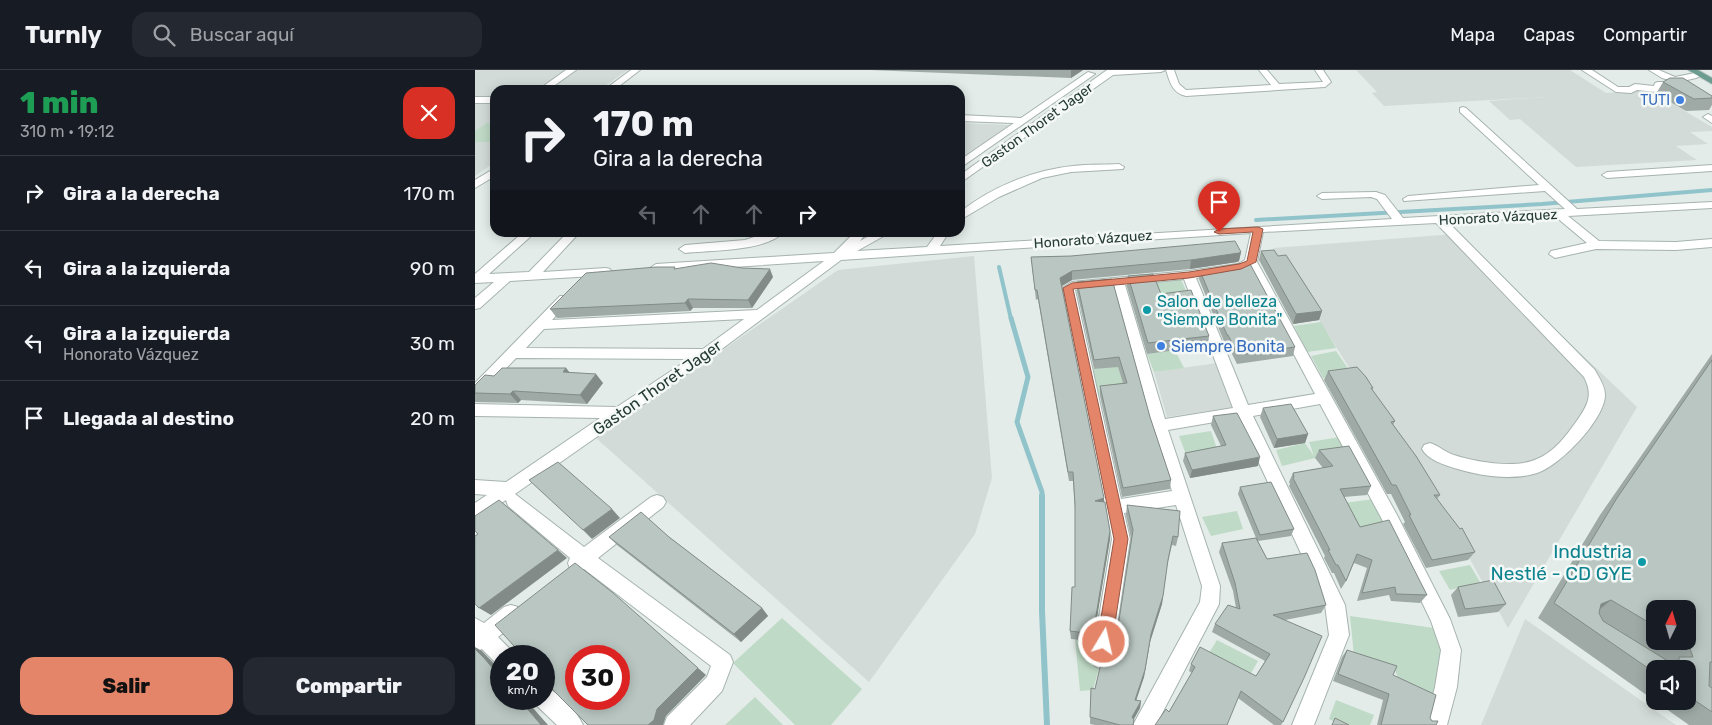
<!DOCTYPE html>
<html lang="es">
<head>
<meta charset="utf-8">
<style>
  body { margin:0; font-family:Rubik,sans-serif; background:#242831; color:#f1f3f6; height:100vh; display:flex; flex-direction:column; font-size:19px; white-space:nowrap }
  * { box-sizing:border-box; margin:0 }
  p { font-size:16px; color:#9ea1a6 }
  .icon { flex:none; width:28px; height:28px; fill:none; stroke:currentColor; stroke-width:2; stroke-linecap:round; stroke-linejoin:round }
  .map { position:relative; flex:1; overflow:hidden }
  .details { display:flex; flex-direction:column; background:#171b24; width:475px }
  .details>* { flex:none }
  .hud { position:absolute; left:15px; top:15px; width:475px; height:152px; border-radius:15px; box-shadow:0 2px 12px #0003; background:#171b24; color:#f1f3f6; overflow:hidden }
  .needle { width:32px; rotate:5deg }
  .buttons { position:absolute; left:1171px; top:530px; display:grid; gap:10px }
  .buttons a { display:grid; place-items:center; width:50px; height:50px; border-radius:10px; background:#171b24; box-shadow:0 2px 12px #0003; font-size:25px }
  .speed { position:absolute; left:15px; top:575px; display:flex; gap:10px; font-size:25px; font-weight:700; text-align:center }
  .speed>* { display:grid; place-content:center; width:65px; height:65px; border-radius:50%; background:#171b24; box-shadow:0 2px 12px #0003; line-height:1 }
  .speed small { font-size:12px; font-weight:400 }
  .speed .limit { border:8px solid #d22; background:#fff; color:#111 }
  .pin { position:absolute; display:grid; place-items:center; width:42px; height:42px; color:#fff; margin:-51px -21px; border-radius:50% 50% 50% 0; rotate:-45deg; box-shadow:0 0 5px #0007 }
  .pin .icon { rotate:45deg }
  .me { position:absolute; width:55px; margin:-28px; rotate:9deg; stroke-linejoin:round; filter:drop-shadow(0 0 4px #0008) }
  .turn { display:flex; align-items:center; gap:18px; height:105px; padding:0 20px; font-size:22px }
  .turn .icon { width:65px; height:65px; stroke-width:2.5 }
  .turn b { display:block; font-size:35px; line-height:42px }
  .lanes { display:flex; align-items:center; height:48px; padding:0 20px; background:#0003; justify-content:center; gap:25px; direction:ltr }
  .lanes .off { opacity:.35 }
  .round { display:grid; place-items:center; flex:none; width:52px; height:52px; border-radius:15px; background:#242831 }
  .headline { display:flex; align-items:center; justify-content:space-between; height:85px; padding:0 20px }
  h1 { font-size:30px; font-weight:800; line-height:38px; color:#1e9e55 }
  .action { display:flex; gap:10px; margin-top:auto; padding:10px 20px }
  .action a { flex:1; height:58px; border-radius:15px; background:#e48569; color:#111; font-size:20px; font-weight:800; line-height:58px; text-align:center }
  .action a+a { background:#242831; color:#f1f3f6 }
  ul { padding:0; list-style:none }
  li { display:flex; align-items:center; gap:15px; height:75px; padding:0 20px; border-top:1px solid #363941 }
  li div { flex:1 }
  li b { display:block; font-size:19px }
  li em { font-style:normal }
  header { display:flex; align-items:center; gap:30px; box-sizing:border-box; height:70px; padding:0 25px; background:#171b24; border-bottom:1px solid #363941 }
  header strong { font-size:24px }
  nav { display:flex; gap:28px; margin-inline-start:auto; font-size:18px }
  .search { width:350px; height:45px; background:#242831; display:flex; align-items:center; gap:12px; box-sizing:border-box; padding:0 18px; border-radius:15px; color:#9ea1a6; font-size:19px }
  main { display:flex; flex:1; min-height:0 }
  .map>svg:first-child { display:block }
</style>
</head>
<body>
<header>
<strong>Turnly</strong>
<div class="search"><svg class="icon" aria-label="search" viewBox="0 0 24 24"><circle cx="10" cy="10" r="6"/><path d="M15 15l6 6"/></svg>Buscar aquí</div>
<nav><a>Mapa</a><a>Capas</a><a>Compartir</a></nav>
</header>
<main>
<section class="details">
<div class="headline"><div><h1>1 min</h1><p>310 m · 19:12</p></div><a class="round" style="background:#d93025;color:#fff"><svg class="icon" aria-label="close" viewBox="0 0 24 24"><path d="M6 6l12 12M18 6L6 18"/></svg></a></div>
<ul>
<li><svg class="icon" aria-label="right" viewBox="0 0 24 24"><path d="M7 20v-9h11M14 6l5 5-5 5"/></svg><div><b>Gira a la derecha</b></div><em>170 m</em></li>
<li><svg class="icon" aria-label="left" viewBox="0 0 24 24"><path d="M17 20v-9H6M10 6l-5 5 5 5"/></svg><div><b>Gira a la izquierda</b></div><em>90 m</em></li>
<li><svg class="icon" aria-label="left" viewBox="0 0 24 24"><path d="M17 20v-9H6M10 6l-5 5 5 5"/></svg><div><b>Gira a la izquierda</b><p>Honorato Vázquez</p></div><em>30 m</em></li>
<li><svg class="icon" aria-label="arrive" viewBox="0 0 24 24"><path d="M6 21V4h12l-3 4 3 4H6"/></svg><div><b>Llegada al destino</b></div><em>20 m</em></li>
</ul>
<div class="action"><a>Salir</a><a>Compartir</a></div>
</section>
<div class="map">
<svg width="1237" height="655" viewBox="0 0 1237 655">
  <rect width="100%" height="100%" fill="#e3ece8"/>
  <g fill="#d2dbd7">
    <polygon points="0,0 153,0 124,20 20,20 20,27 0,26"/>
    <polygon points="881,0 1095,0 1131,23 1174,20 1237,57 1237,61 1215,62 1233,74 1201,76 1222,90 1101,97 1045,49 1035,50 1014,31 1070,27 909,36 897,23 902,22"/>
    <polygon points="0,33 20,34 20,92 0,106"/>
    <polygon points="485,53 535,55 485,89"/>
    <polygon points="980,164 1162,337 1033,558 986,473 798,178"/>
    <polygon points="499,186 517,408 500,464 394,612 121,368 363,200"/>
    <polygon points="742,293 761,337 692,347 679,302"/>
    <polygon points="1050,549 1201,655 1006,655"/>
  </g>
  <g fill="#bfdac6">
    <polygon points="12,53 20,54 20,72 0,72 0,61"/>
    <polygon points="706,209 715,230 685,234 676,212"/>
    <polygon points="846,252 861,278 832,282 819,256"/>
    <polygon points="700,280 709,298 679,302 672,284"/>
    <polygon points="861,281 876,303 848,308 836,286"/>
    <polygon points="643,296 651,322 619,326 613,300"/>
    <polygon points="736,361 743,382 712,387 704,366"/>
    <polygon points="865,367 875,384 840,388 807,396 801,380 830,373 839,386 834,372"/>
    <polygon points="899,429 912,455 881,460 869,433"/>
    <polygon points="762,441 768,459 736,466 727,447"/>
    <polygon points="995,495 1005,512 975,520 964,501"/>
    <polygon points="875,546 959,558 971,576 961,629 926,615 919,598 879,585"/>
    <polygon points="307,548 387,619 356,655 320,655 258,593"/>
    <polygon points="600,569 631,572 618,620 605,621"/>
    <polygon points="742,570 783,591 772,610 731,588"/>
    <polygon points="280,627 308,655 250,655"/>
    <polygon points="861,630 899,645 895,655 866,655 854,649"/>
  </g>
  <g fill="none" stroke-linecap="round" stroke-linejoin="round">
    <g stroke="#91c3cb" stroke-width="4">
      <polyline points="781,150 1067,134 1237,120"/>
      <polyline points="524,197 536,249"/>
    </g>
    <polyline stroke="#91c3cb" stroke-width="5" points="536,248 553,307 542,352 567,422 567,427"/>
    <polyline stroke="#91c3cb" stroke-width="6" points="567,426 567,541 572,655"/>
    <g stroke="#a6b3af" stroke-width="2">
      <g id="minor">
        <polygon points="91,0 101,0 73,20 63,20"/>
        <polygon points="156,0 165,0 139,20 129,20"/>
        <polygon points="632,0 690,0 686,2 638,5 485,113 485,105"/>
        <path d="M691,0H699L704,14L711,20L796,15L784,0H792L804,14L848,12L840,0H848L856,12L850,17L711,26C697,23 695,12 691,0Z"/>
        <polygon points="1107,0 1117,0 1143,17 1154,17 1160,14 1179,16 1180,13 1183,12 1202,12 1187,8 1174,0 1184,0 1200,7 1225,2 1229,4 1221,8 1204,12 1207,14 1206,18 1188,18 1181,22 1162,20 1156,23 1141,22"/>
        <polygon points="613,2 620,4 485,98 485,90 539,53 485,51 485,45 546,48"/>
        <rect x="0" y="27" width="20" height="6"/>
        <path d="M988,37L991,38L1102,139L1237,132V138L1093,146L1124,171L1201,172L1237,169V177L1201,180L1121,179L1080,188L1074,184L1076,181L1112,173L1081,147L973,152L1120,300C1124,308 1130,316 1130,325C1130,349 1085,396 1062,403C1036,411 1005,406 979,398C968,394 953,390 947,379L949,375L955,373C964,376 970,382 979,385C1000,392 1041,399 1062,389C1079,382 1091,366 1101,352C1112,336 1119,326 1109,307L961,153L788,162L782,192L922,445L975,549L986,580L982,617L972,655H950L960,617L966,580L956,551L910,455L845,334L778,346L870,535L874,565L839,655H817L854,565L850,535L763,348L693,360L745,516L744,534L741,540L681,655H658L725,532L727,516L701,435L649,443L655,469L637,589L634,596L627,599L620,596L617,589L637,469L587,218L597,212L714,201L763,194L770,190L776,163L366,190L236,287L40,424L109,477L176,427L182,425L188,427L191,432L188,437L123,488L255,585L258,592L247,621L215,655H189L192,647L232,607L236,596L109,499L102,501L95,499L93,493L95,488L33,436L31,430L0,449V433L12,425L0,424V410L31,412L125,348L0,346V334L142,337L214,289L41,288L5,326L0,327V313L85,226H95L96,229L77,250L282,240L349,191L181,202L175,198L181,194L359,183L380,162H392L385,171L401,162H416L382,181L452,177L463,162H474L465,176L917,149L902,129L896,127L847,129L842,126L847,123L901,122L910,125L928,148L1090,139L1070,121L929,131L928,129L933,126L1064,115L985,42V38ZM773,198L840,324L773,335L721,208ZM709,209L758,338L690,349L650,215ZM638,216L676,356L697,421L646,429L600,220ZM269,249L228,279L51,278L69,259Z"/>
        <polygon points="1233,44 1237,46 1237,53 1228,47"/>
        <path d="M644,94L649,97L648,99L596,102L567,108L524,127L485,150V142C517,117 558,100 598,96C613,94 629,95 644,94Z"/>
        <polygon points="1237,95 1237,101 1132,108 1127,105 1132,102"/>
        <polygon points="20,98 20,106 0,118 0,110"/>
        <polygon points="93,162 105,162 68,202 131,198 135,199 137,202 135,205 35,211 5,238 0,239 0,228 19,212 0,213 0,204 45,165 53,165 55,167 14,204 54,202"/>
        <path d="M294,162H309C289,182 237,180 210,183L204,179L210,175L270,170Z"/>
        <polygon points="36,535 43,537 46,544 43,551 23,567 35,579 38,586 26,586 26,595 21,593 7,579 0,582 0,548 9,553 29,537"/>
        <path d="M69,616C83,622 102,641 108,655H82L61,635L59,629H69Z"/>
      </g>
    </g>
    <g stroke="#c2c8c6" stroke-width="2">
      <polygon id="major" points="1213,0 1223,0 1237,8 1237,14"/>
    </g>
    <use href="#minor" fill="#fff" fill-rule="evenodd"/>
    <use href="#major" fill="#6c9c8f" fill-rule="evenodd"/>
  </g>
  <g fill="#9faaa6" fill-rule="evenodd">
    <polygon points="395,0 608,0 596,8"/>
    <polygon points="1188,12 1237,26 1237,35 1234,40 1211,41 1181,24"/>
    <polygon points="786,181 803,186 847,241 844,250 818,254 784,190"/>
    <polygon points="766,182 764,191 762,192 715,199 597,210 587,216 629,432 635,469 618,571 596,569 595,561 600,517 600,440 598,411 594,411 563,229 561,230 556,187"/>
    <polygon points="201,199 298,207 277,238 218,238 215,241 82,248 75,239"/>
    <polygon points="725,201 820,277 818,286 762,294 752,274 750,274 724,209"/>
    <polygon points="653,206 686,224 734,266 733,276 672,284 652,217"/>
    <polygon points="637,209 675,347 696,410 695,419 647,427 625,326 625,316 648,313 643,297 619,299 602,222 602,212"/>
    <path d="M1237,284V655H1214L1180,631H1212V599H1180V631L1063,548L1125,445ZM1180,539L1212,571H1180Z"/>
    <polygon points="91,298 95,303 128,313 112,334 46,330 43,333 0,332 0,315 19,306"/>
    <polygon points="853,301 898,318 897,320 920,351 918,355 965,425 962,429 1000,482 993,490 951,498 928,454 930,452 916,424 912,424 849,310"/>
    <polygon points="788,338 833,364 830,373 799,378 785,347"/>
    <polygon points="738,346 783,396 715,408 708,391 710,383 746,376 736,355"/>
    <polygon points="844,380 896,416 892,425 869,427 885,457 952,525 945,533 916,531 914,525 882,531 892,498 879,493 871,511 866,519 859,503 857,503 849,488 850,486 814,416 815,414 814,412 818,403 848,398 840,388"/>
    <polygon points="765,417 819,459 816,466 783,471 792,489 851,535 846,543 810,550 808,652 806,655 799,655 763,628 694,642 717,603 714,601 716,594 781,606 790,591 737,562 740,554 761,538 758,521 744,482 747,473 781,468 763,424"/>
    <polygon points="652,435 703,467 701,476 697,475 692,496 687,534 675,572 669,607 661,630 666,631 665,638 659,649 659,655 620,655 615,654 616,618 620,619 639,582 656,468 651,445"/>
    <polygon points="134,467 194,467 287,538 293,546 266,572 142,475"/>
    <polygon points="983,517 1031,534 1023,542 983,547 976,525"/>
    <polygon points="872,580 918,605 961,655 902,655 908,630 858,611 867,587"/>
  </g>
  <g fill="#828b87">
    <polygon points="596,0 608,0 596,8"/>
    <polygon points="766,182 764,191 762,192 715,199 716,190"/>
    <polygon points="295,199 298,207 277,238 273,230"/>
    <polygon points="597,201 597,210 585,217 585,208"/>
    <polygon points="213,229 218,238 215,241 210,233"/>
    <polygon points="847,241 844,250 818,254 821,244"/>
    <polygon points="91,298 98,307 88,302"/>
    <polygon points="121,304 128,313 112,334 105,325"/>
    <polygon points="38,321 46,330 43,333 35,324"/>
    <polygon points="833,364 830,373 799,378 802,369"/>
    <polygon points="785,387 783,396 715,408 717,400"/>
    <polygon points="629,428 629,437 620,431"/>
    <polygon points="137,439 145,448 117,469 108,460"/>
    <polygon points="635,461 635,469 618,571 618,564"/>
    <polygon points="83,480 92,488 16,545 4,538"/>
    <polygon points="688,526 687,534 675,572 669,607 659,637 660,630 676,564"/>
    <polygon points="1136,530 1118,545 1126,534"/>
    <polygon points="287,538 293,546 266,572 259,564"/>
    <polygon points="0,577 7,581 26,601 26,608 0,579"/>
    <polygon points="223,598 231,605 191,646 188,655 173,655 182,639"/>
    <polygon points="44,629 50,629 73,655 66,655"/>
    <polygon points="666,631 665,638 656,654 657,647"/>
  </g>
  <g fill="#b9c6c1" stroke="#828b87" fill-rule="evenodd">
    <polygon points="1195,8 1208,8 1237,26 1237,28 1219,29 1188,12"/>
    <polygon points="760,171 766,182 764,183 716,190 597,201 585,208 629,428 620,431 630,432 635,461 618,564 595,561 597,517 600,517 600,435 598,402 593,402 562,220 560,220 556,187 596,186"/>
    <polygon points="799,180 803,186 811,185 847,241 821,244 786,181"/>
    <polygon points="774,192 820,277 763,285 753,265 752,265 725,201"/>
    <polygon points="236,193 267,198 295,199 273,230 213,229 210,233 75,239 111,203 181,197 200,197 199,199"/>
    <polygon points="678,204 686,224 716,220 734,266 673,273 653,206"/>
    <polygon points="637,209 675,347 696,410 648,418 625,316 652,313 644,287 619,290 602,212"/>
    <path d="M1237,290V592H1235L1234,616L1237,618V642L1212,625V599H1180V603L1079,533L1142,428ZM1136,530L1180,556V539H1212V571H1206L1214,576L1218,587H1204V594L1201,596L1128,551L1124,543L1126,534Z"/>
    <polygon points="882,297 891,307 898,318 896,318 920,351 916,352 941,386 965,425 959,425 985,459 987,458 1000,482 957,490 934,445 936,445 921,415 917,415 853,301"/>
    <polygon points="27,298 91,298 88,302 121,304 105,325 38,321 35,324 0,323 0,315 10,305 19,306"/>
    <polygon points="816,334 833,364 802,369 788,338"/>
    <polygon points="762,343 785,387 717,400 710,383 751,375 738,346"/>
    <polygon points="874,376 896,416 865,419 885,457 914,450 952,525 921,524 920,517 887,523 897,490 882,484 871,511 863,495 861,495 853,480 855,480 818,408 819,407 818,403 858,396 844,380"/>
    <polygon points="83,392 137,439 108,460 54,410"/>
    <polygon points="796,412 819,459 785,465 765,417"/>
    <polygon points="24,430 83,480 4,538 0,534 0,466 3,464 0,461 0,446"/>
    <polygon points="652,435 705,441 703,467 698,466 693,490 688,526 676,564 670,600 660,630 666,631 657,647 659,650 658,655 645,655 615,647 616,618 620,619 626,593 635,590 639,582 658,460"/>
    <polygon points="166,442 194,467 287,538 259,564 134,467"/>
    <polygon points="781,468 792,489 832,483 840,500 851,535 798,545 847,566 829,608 808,652 766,621 752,655 680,655 691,639 694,642 720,597 716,594 725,577 781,606 795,584 740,554 753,535 765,539 760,513 747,473"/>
    <path d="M100,493L137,522L223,598L182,639L179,650L173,655H113L80,622L69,610V586H48L20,555ZM101,586H144V629H101Z"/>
    <polygon points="1018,510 1031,534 990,539 983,517"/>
    <polygon points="0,579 9,588 26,608 26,629 44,629 66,655 0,655"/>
    <polygon points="872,580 922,596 918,605 961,625 955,648 957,651 963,651 961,655 906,655 914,624 863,604"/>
    <polygon points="860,648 874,655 857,655"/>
  </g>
  <polygon fill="#e48569" stroke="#945644" points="783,157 788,159 781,192 766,199 714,208 598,219 653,469 637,572 635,577 629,580 624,577 622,572 639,469 588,218 597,213 714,202 764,194 772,191 778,162 744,164 739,162 744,159"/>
  <g fill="#3f7fe0" stroke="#f4f8f6" stroke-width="2">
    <circle cx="1205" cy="30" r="5"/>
    <circle cx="686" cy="276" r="5"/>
  </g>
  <g fill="#0f9aa8" stroke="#f4f8f6" stroke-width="2">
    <circle cx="672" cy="240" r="5"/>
    <circle cx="1167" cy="492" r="5"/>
  </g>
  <g text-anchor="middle" stroke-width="5" stroke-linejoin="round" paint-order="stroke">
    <g font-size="14" fill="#366cbe" stroke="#f4f8f6" text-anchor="end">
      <text x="1195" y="35">TUTI</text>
    </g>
    <g font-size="14" fill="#253b35" stroke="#f4f8f6">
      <text transform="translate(562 55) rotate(-36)" y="5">Gaston Thoret Jager</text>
      <text transform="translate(1023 147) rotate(-3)" y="5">Honorato Vázquez</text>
      <text transform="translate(618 169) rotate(-4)" y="5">Honorato Vázquez</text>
    </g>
    <g font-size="16" fill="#0d838f" stroke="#f4f8f6" text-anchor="start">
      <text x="682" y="237">Salon de belleza<tspan x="682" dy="18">"Siempre Bonita"</tspan></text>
    </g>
    <g font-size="16" fill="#366cbe" stroke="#f4f8f6" text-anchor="start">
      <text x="696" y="282">Siempre Bonita</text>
    </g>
    <g font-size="16" fill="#253b35" stroke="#f4f8f6">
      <text transform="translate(182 317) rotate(-35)" y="6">Gaston Thoret Jager</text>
    </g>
    <g font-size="19" fill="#0d838f" stroke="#f4f8f6" text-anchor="end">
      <text x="1157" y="488">Industria<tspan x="1157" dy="22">Nestlé - CD GYE</tspan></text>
    </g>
  </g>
</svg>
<div class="buttons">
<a><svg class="needle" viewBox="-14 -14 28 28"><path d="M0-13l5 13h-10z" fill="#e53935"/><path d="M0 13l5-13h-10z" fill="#9ea1a6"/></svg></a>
<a><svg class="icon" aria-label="sound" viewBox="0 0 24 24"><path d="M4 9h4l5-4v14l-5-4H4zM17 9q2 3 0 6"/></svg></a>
</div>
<div class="speed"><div>20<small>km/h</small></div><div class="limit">30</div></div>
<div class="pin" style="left:744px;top:162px;background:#d93025"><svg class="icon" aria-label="arrive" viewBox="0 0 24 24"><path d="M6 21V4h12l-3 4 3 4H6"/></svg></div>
<svg class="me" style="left:629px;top:572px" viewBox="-20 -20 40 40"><circle r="17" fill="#e48569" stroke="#fff" stroke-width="3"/><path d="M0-11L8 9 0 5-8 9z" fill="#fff"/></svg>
<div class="hud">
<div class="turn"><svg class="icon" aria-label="right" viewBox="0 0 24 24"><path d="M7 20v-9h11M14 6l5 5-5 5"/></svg><div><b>170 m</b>Gira a la derecha</div></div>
<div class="lanes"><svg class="icon off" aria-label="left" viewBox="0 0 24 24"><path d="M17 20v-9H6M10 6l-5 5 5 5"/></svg><svg class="icon off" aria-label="ahead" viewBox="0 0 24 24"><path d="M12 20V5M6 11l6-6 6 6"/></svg><svg class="icon off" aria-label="ahead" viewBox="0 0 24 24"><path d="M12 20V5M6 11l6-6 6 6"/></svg><svg class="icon" aria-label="right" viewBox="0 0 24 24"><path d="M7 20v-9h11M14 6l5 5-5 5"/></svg></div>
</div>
</div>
</main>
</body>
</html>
